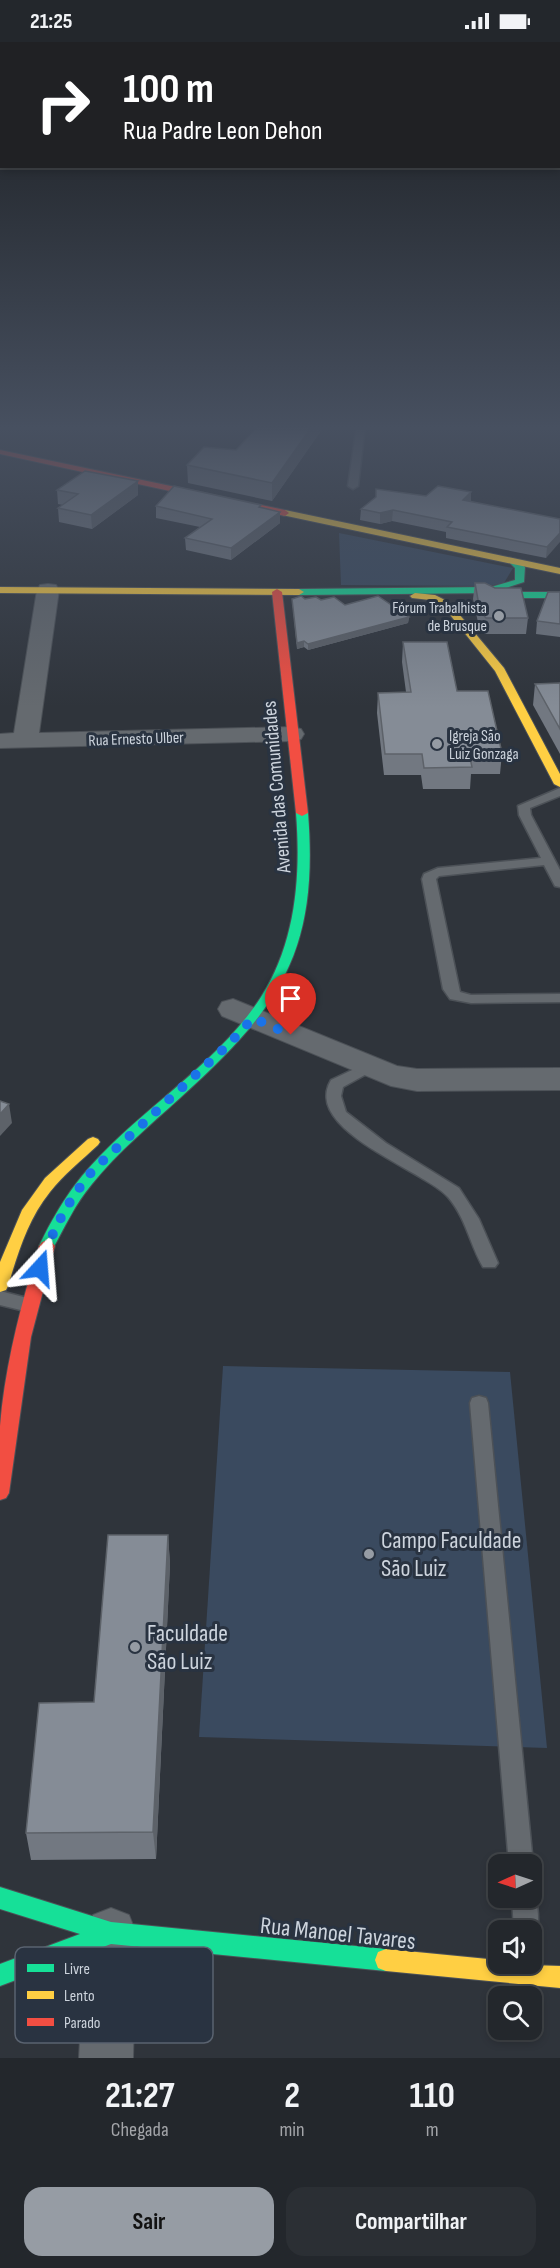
<!DOCTYPE html>
<html lang="pt">
<head>
<meta charset="utf-8">
<style>
  body { margin:0; font-family:"Sofia Sans Condensed",sans-serif; background:#2b2f34; color:#f1f3f6; height:100vh; display:flex; flex-direction:column; font-size:22px; white-space:nowrap }
  * { box-sizing:border-box; margin:0 }
  p { font-size:20px; color:#a3a5a9 }
  .icon { flex:none; width:33px; height:33px; fill:none; stroke:currentColor; stroke-width:2; stroke-linecap:round; stroke-linejoin:round }
  .map { position:relative; height:2016px; overflow:hidden }
  .details { display:flex; flex-direction:column; background:#23272c; flex:1 }
  .details>* { flex:none }
  .top-card { position:absolute; left:0px; top:0px; width:561px; height:126px; box-shadow:0 3px 9px #0003,0 0 0 2px #404448; background:#202124; color:#fff; overflow:hidden }
  .needle { width:39px; rotate:267deg }
  .fabs { position:absolute; left:488px; top:1812px; display:grid; gap:12px }
  .fabs a { display:grid; place-items:center; width:54px; height:54px; border-radius:12px; background:#23272c; box-shadow:0 3px 9px #0003,0 0 0 2px #404448; font-size:30px }
  .pin { position:absolute; display:grid; place-items:center; width:51px; height:51px; color:#fff; margin:-62px -26px; border-radius:50% 50% 50% 0; rotate:-45deg; box-shadow:0 0 6px #0007 }
  .pin .icon { rotate:45deg }
  .me { position:absolute; width:66px; margin:-33px; rotate:19deg; stroke-linejoin:round; filter:drop-shadow(0 0 4px #0008) }
  .turn { display:flex; align-items:center; gap:21px; height:126px; padding:0 24px; font-size:27px }
  .turn .icon { width:78px; height:78px; stroke-width:2.5 }
  .turn b { display:block; font-size:42px; line-height:51px }
  .eta { display:flex; justify-content:space-evenly; align-items:center; height:102px; text-align:center }
  .eta b { font-size:36px; font-weight:700; line-height:42px }
  .action { display:flex; gap:12px; margin-top:auto; padding:12px 24px }
  .action a { flex:1; height:69px; border-radius:18px; background:#969ca4; color:#111; font-size:24px; font-weight:700; line-height:69px; text-align:center }
  .action a+a { background:#2b2f34; color:#f1f3f6 }
  .status { display:flex; justify-content:space-between; align-items:center; height:42px; padding:0 30px; background:#23272c; direction:ltr }
  .status svg { height:16px; fill:currentColor }
  .map>svg:first-child { display:block }
</style>
</head>
<body>
<div class="status"><b>21:25</b><svg viewBox="0 0 49 12"><path d="M0 12V9h3v3zM5 12V6h3v6zM10 12V3h3v9zM15 12V0h3v12zM26 1h20v11H26zM47 4h2v5h-2z"/></svg></div>
<div class="map">
<svg width="560" height="2016" viewBox="0 0 560 2016">
  <rect width="100%" height="100%" fill="#2f343b"/>
  <g fill="#3a4a5f">
    <polygon points="339,491 513,526 504,541 489,544 341,543"/>
    <polygon points="223,1324 510,1330 547,1706 199,1695"/>
  </g>
  <g fill="none" stroke-linecap="round" stroke-linejoin="round">
    <g stroke="#4c5157" stroke-width="3">
      <g id="lane">
        <polygon points="357,383 365,383 358,444 353,447 348,444"/>
        <polygon points="560,746 560,754 530,766 531,773 560,828 560,845 555,844 544,823 439,834 436,837 460,950 471,953 560,952 560,960 471,961 450,957 443,947 422,837 424,832 438,826 541,816 519,773 518,764"/>
        <path d="M367,1021L375,1026L372,1029L343,1045L341,1054L346,1070L386,1101L459,1146L479,1177L498,1221L495,1225H483C470,1203 466,1176 448,1155C424,1128 301,1088 331,1038Z"/>
        <polygon points="0,1249 35,1258 38,1263 35,1268 29,1270 0,1263"/>
        <polygon points="479,1354 486,1356 488,1361 533,1822 531,1826 531,1822 509,1822 470,1361 472,1356"/>
        <path d="M531,1847C539,1859 540,1883 535,1897L531,1898V1888H514L512,1856H531Z"/>
      </g>
    </g>
    <g stroke="#4c5157" stroke-width="2">
      <g id="street">
        <polygon points="48,542 56,543 59,548 39,691 292,685 301,687 304,692 301,697 292,699 0,706 0,692 14,691 37,548 40,543"/>
        <polygon points="233,957 397,1024 417,1027 560,1026 560,1048 417,1049 391,1044 222,974 218,967 222,960"/>
        <polygon points="111,1866 129,1873 136,1891 133,2016 79,2016 86,1891 93,1873"/>
      </g>
    </g>
    <g stroke="#4c5157" stroke-width="2">
      <g id="fast">
        <polygon points="512,516 525,525 524,540 494,550 560,550 560,556 494,556 489,553 492,551 299,553 294,550 299,547 491,545 515,538 515,526 508,519"/>
        <path d="M302,768L308,771C319,909 280,966 180,1056C150,1083 118,1110 92,1142C75,1162 65,1185 52,1208H42L39,1204C51,1179 64,1156 82,1134C136,1069 215,1026 261,955C296,900 301,834 296,771Z"/>
        <polygon points="0,1845 111,1880 386,1907 394,1910 397,1918 394,1926 386,1929 111,1902 0,1944 0,1922 80,1892 0,1867"/>
      </g>
    </g>
    <g stroke="#4c5157" stroke-width="2">
      <g id="slow">
        <polygon points="285,468 560,526 560,532 282,473 282,469"/>
        <polygon points="0,545 299,547 304,550 299,553 0,551"/>
        <polygon points="415,551 435,553 449,560 504,626 560,732 560,745 554,742 495,629 443,564 430,558 412,556 410,554"/>
        <path d="M93,1095L98,1097L100,1100L98,1103C82,1118 64,1132 50,1150C28,1177 18,1211 8,1244L6,1248L0,1250V1220L22,1168L45,1136L88,1097Z"/>
        <polygon points="386,1907 498,1918 498,1922 560,1924 560,1946 386,1929 378,1926 375,1918 378,1910"/>
      </g>
    </g>
    <g stroke="#4c5157" stroke-width="2">
      <g id="jam">
        <polygon points="0,408 285,468 289,471 285,474 0,412"/>
        <polygon points="277,547 282,550 308,771 302,774 296,771 272,550"/>
        <path d="M47,1198L52,1200L55,1204L31,1295L9,1451L6,1456L0,1458C0,1434 0,1409 0,1384C5,1323 21,1262 39,1204L42,1200Z"/>
      </g>
    </g>
    <use href="#lane" fill="#656a6f" fill-rule="evenodd"/>
    <use href="#street" fill="#656a6f" fill-rule="evenodd"/>
    <use href="#fast" fill="#16e098" fill-rule="evenodd"/>
    <use href="#slow" fill="#ffcf43" fill-rule="evenodd"/>
    <use href="#jam" fill="#f24e42" fill-rule="evenodd"/>
  </g>
  <g fill="#727881">
    <polygon points="325,383 272,459 188,441 187,423 236,408"/>
    <polygon points="57,448 138,453 92,487 59,480 58,466 63,463 58,462"/>
    <polygon points="426,454 471,460 560,477 546,516 446,496 446,490 392,479 380,482 360,478 361,467"/>
    <polygon points="156,464 261,465 280,481 231,518 186,508 185,496 200,485 156,476"/>
    <polygon points="475,541 528,576 526,592 484,592 479,585 473,557"/>
    <polygon points="560,550 560,595 536,592 537,579"/>
    <polygon points="292,557 305,557 345,563 409,575 408,581 308,608 304,605 297,607"/>
    <polygon points="403,600 457,649 502,711 500,732 471,732 470,747 423,747 421,733 384,733 377,671 378,651 406,650 402,620"/>
    <polygon points="560,641 560,712 533,663 535,642"/>
    <polygon points="168,1493 170,1522 156,1817 31,1818 26,1791 94,1660"/>
  </g>
  <g fill="#5d6269">
    <polygon points="313,383 325,383 272,459 272,441"/>
    <polygon points="138,439 138,453 92,487 91,473"/>
    <polygon points="471,450 471,461 463,458"/>
    <polygon points="393,468 392,479 380,482 380,471"/>
    <polygon points="280,470 280,481 231,518 231,506"/>
    <polygon points="560,491 560,500 546,516 547,505"/>
    <polygon points="409,575 408,581 308,608 308,602"/>
    <polygon points="304,599 304,605 297,607 297,601"/>
    <polygon points="9,1062 12,1081 0,1094 0,1072"/>
    <polygon points="168,1493 170,1522 156,1817 153,1790"/>
  </g>
  <g fill="#858c96" stroke="#5d6269" stroke-width="1.5">
    <polygon points="259,383 313,383 272,441 187,423 204,405 236,408"/>
    <polygon points="85,429 138,439 91,473 58,466 78,452 57,448"/>
    <polygon points="174,444 261,463 259,465 280,470 231,506 185,496 212,477 156,464"/>
    <polygon points="438,444 471,450 463,458 560,477 560,491 547,505 447,485 452,480 393,468 380,471 361,467 376,455 376,447 426,454"/>
    <polygon points="475,541 485,541 495,546 521,546 528,576 486,576 480,569"/>
    <polygon points="548,550 560,550 560,582 537,579"/>
    <polygon points="301,554 305,557 316,555 321,558 334,555 345,563 378,554 409,575 308,602 304,599 297,601 292,557"/>
    <polygon points="403,600 447,600 457,649 488,649 502,711 469,711 472,725 424,726 422,712 385,712 378,651 411,650"/>
    <polygon points="560,641 560,687 535,642"/>
    <polygon points="0,1059 9,1062 0,1072"/>
    <polygon points="108,1493 168,1493 153,1790 26,1791 39,1661 94,1660"/>
  </g>
  <linearGradient id="sky" x2="0" y2="1"><stop stop-color="#1a1d20"/><stop offset="0.58" stop-color="#475060"/><stop offset="1" stop-color="#475060" stop-opacity="0"/></linearGradient>
  <rect width="560" height="665" fill="url(#sky)"/>
  <g fill="none" stroke-linecap="round" stroke-linejoin="round">
    <path stroke="#1a73e8" stroke-width="10" stroke-dasharray="0 18" d="M40,1226C52,1188 69,1157 94,1127L230,1001L253,976L291,993"/>
  </g>
  <g fill="#969ca4" stroke="#293341" stroke-width="2">
    <circle cx="499" cy="574" r="6"/>
    <circle cx="437" cy="702" r="6"/>
    <circle cx="369" cy="1512" r="6"/>
    <circle cx="135" cy="1605" r="6"/>
  </g>
  <g text-anchor="middle" stroke-width="6" stroke-linejoin="round" paint-order="stroke">
    <g font-size="16" fill="#cdd4dd" stroke="#293341" text-anchor="end">
      <text x="487" y="571">Fórum Trabalhista<tspan x="487" dy="18">de Brusque</tspan></text>
      <text x="449" y="699" text-anchor="start">Igreja São<tspan x="449" dy="18">Luiz Gonzaga</tspan></text>
    </g>
    <g font-size="16" fill="#cdd4dd" stroke="#293341">
      <text transform="translate(136 696) rotate(-2)" y="6">Rua Ernesto Ulber</text>
    </g>
    <g font-size="20" fill="#cdd4dd" stroke="#293341">
      <text transform="translate(276 745) rotate(-95)" y="7">Avenida das Comunidades</text>
    </g>
    <g font-size="24" fill="#cdd4dd" stroke="#293341" text-anchor="start">
      <text x="381" y="1506">Campo Faculdade<tspan x="381" dy="28">São Luiz</tspan></text>
      <text x="147" y="1599">Faculdade<tspan x="147" dy="28">São Luiz</tspan></text>
    </g>
    <g font-size="24" fill="#cdd4dd" stroke="#293341">
      <text transform="translate(338 1891) rotate(6)" y="8">Rua Manoel Tavares</text>
    </g>
  </g>
  <rect x="15" y="1905" width="198" height="96" rx="9" fill="#293341" stroke="#5a6370" stroke-width="1.5"/>
  <rect x="27" y="1922" width="27" height="8" fill="#16e098"/>
  <rect x="27" y="1949" width="27" height="8" fill="#ffcf43"/>
  <rect x="27" y="1976" width="27" height="8" fill="#f24e42"/>
  <g font-size="16" fill="#cdd4dd">
    <text x="64" y="1932">Livre</text>
    <text x="64" y="1959">Lento</text>
    <text x="64" y="1986">Parado</text>
  </g>
</svg>
<div class="fabs">
<a><svg class="needle" viewBox="-14 -14 28 28"><path d="M0-13l5 13h-10z" fill="#e53935"/><path d="M0 13l5-13h-10z" fill="#a3a5a9"/></svg></a>
<a><svg class="icon" aria-label="sound" viewBox="0 0 24 24"><path d="M4 9h4l5-4v14l-5-4H4zM17 9q2 3 0 6"/></svg></a>
<a><svg class="icon" aria-label="search" viewBox="0 0 24 24"><circle cx="10" cy="10" r="6"/><path d="M15 15l6 6"/></svg></a>
</div>
<div class="pin" style="left:291px;top:993px;background:#d93025"><svg class="icon" aria-label="arrive" viewBox="0 0 24 24"><path d="M6 21V4h12l-3 4 3 4H6"/></svg></div>
<svg class="me" style="left:40px;top:1226px" viewBox="-20 -20 40 40"><path d="M0-17L14 15 0 8-14 15z" fill="#1a73e8" stroke="#fff" stroke-width="4"/></svg>
<div class="top-card">
<div class="turn"><svg class="icon" aria-label="right" viewBox="0 0 24 24"><path d="M7 20v-9h11M14 6l5 5-5 5"/></svg><div><b>100 m</b>Rua Padre Leon Dehon</div></div>
</div>
</div>
<section class="details">
<div class="eta">
<div><b>21:27</b><p>Chegada</p></div>
<div><b>2</b><p>min</p></div>
<div><b>110</b><p>m</p></div>
</div>
<div class="action"><a>Sair</a><a>Compartilhar</a></div>
</section>
</body>
</html>
